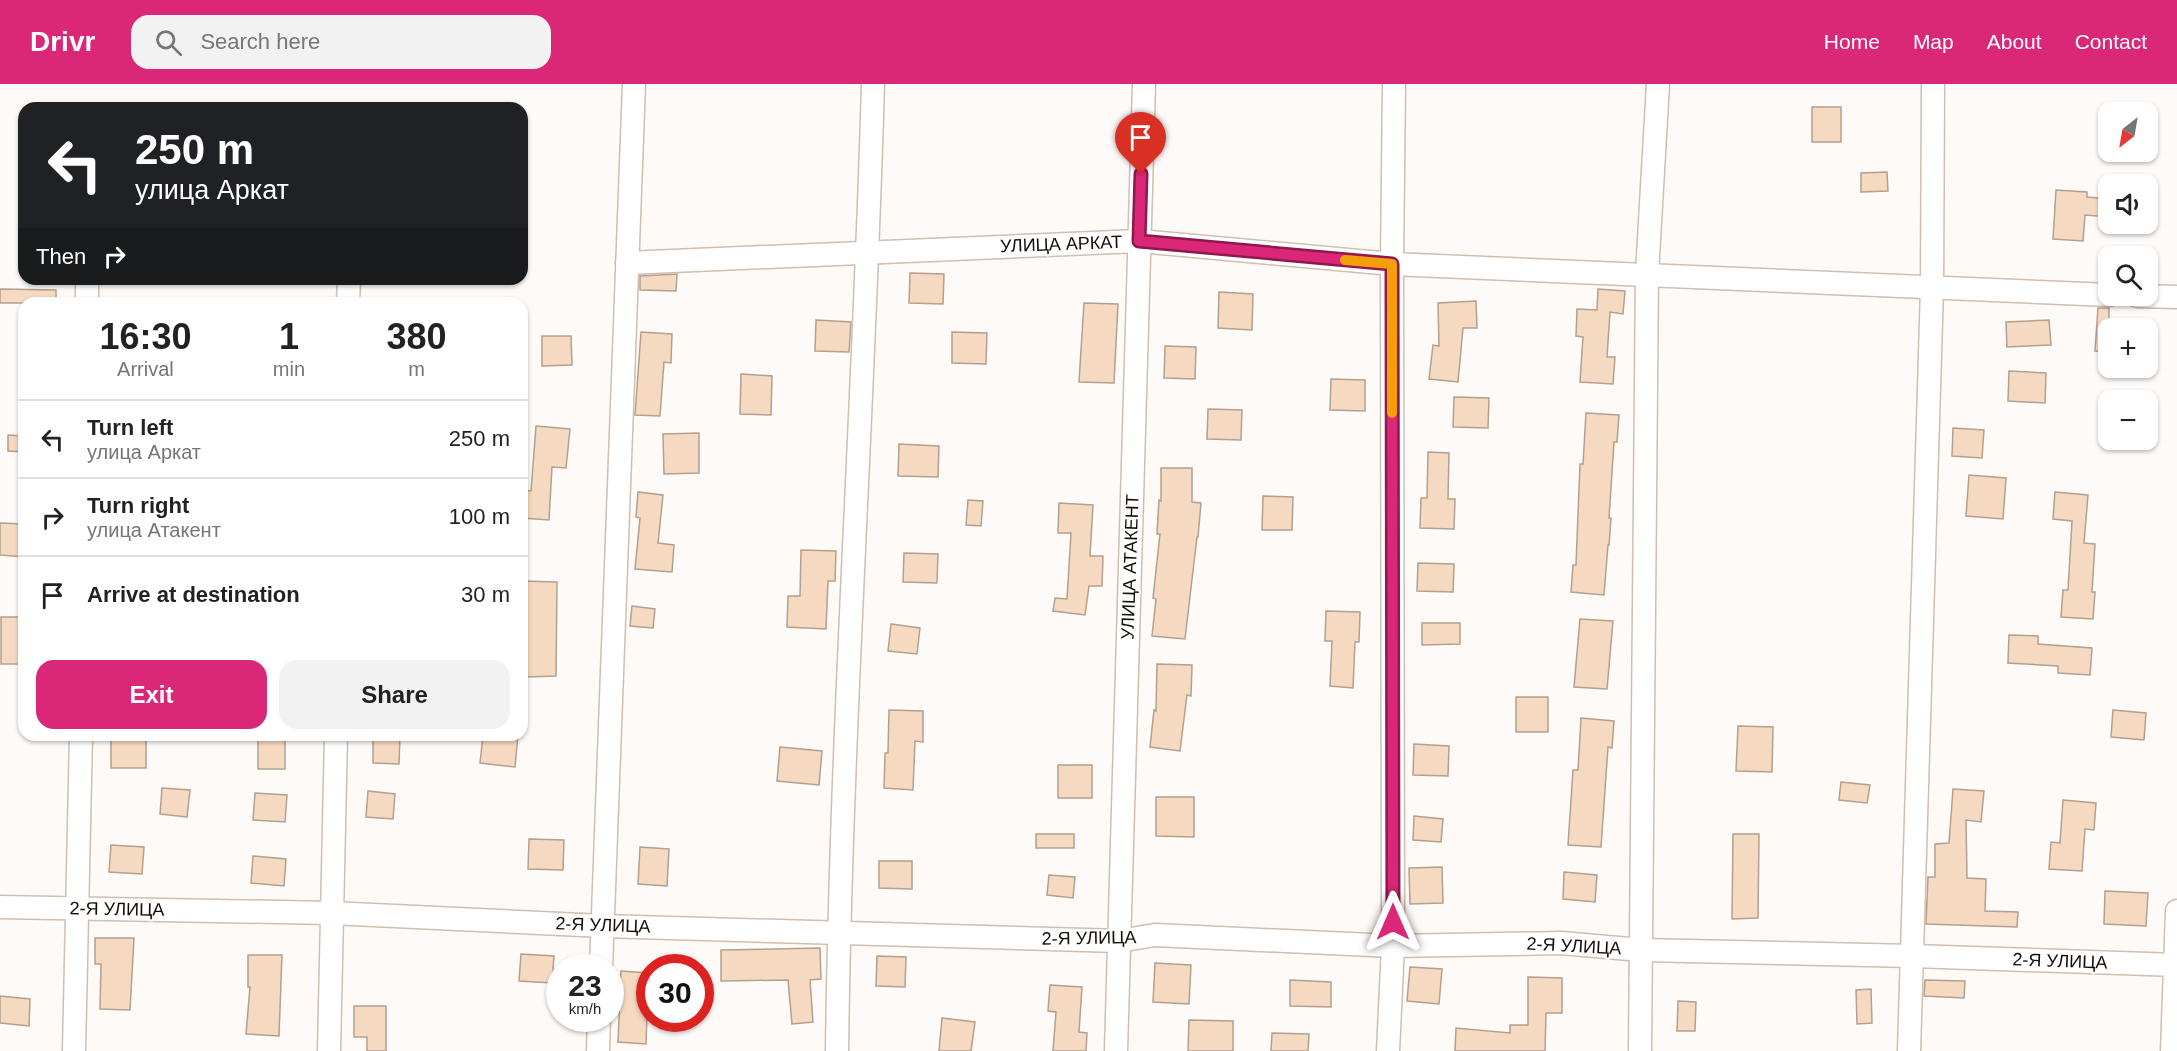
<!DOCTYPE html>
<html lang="en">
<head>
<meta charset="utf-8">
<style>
  body { margin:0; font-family:Helvetica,sans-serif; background:#f2f2f2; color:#222; height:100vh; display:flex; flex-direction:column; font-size:22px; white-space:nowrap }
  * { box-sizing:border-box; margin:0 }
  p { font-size:20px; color:#767676 }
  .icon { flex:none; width:33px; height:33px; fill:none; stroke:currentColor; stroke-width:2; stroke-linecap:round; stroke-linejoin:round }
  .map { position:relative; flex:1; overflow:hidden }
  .drawer { position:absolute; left:18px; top:213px; width:510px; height:444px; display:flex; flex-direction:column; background:#fff; border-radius:18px; box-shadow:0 2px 4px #0004 }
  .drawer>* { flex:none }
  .banner { position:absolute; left:18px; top:18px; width:510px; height:183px; border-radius:18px; box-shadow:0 2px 4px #0004; background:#202124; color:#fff; overflow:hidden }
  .needle { width:39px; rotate:211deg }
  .controls { position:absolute; left:2098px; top:18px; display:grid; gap:12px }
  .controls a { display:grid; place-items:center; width:60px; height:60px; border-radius:12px; background:#fff; box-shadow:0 2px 4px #0004; font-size:30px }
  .speed { position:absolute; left:546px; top:870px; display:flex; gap:12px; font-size:30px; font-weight:700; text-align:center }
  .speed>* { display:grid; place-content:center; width:78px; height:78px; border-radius:50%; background:#fff; box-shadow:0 2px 4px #0004; line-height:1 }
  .speed small { font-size:15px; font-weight:400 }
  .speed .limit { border:9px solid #d22; background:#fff; color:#111 }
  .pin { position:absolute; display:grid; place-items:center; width:51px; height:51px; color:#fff; margin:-62px -26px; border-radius:50% 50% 50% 0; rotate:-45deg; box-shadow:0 0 6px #0007 }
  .pin .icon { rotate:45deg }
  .me { position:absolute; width:66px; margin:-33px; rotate:0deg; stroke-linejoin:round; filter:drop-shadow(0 0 4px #0008) }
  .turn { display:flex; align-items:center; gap:21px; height:126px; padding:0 18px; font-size:27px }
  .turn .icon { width:78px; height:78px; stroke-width:2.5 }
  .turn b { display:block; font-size:42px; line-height:51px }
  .then { display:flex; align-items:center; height:57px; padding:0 18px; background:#0003; gap:12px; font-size:22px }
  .eta { display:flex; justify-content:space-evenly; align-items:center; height:102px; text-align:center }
  .eta b { font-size:36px; font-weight:700; line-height:42px }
  .action { display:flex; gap:12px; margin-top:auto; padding:12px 18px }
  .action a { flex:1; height:69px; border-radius:18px; background:#db2777; color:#fff; font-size:24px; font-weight:700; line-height:69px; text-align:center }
  .action a+a { background:#f2f2f2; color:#222 }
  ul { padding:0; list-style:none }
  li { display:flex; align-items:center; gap:18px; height:78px; padding:0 18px; border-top:2px solid #e0e0e0 }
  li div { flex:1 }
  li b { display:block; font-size:22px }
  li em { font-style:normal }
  header { display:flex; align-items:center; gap:36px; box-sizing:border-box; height:84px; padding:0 30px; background:#db2777; color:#fff }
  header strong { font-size:28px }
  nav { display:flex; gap:33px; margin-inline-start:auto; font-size:21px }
  .search { width:420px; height:54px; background:#f2f2f2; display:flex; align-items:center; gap:15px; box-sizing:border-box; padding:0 21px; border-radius:18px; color:#767676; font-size:22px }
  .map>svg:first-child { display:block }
</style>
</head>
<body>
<header>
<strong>Drivr</strong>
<div class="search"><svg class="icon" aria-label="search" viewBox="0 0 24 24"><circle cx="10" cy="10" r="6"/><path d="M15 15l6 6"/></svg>Search here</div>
<nav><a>Home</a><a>Map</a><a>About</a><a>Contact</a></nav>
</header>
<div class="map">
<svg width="2177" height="967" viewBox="0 0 2177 967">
  <rect width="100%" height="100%" fill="#fefaf7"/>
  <g fill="#f6d9c1" stroke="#b3a090" stroke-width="1.5">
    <rect x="1812" y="23" width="29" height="35"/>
    <polygon points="1887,88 1888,107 1861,108 1861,89"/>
    <polygon points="2056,106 2087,108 2087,113 2109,115 2109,133 2085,131 2083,157 2053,155"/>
    <polygon points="910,189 944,190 943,220 909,219"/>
    <polygon points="677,190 676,207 640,206 640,192"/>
    <polygon points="0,205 56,206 56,219 0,219"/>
    <polygon points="1598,205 1625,207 1623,230 1610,228 1607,273 1615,273 1613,300 1580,298 1583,253 1576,252 1577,225 1597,226"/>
    <polygon points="1219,208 1253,210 1252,246 1218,244"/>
    <polygon points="1476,217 1477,244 1463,244 1458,298 1429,295 1433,261 1439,262 1438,219"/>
    <polygon points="1084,219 1118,220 1114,299 1079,298"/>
    <polygon points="2098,224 2109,224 2109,268 2095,267"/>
    <polygon points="816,236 851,238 849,268 815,267"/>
    <polygon points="2049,236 2051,261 2007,263 2006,238"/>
    <polygon points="641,248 672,250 671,279 664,278 660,332 635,331"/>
    <polygon points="952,248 987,249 986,280 952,279"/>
    <polygon points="542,252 571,252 572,281 542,282"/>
    <polygon points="1165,262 1196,263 1195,295 1164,294"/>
    <polygon points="2009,287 2046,289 2045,319 2008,317"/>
    <polygon points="741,290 772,292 771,331 740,330"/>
    <polygon points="1331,295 1365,296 1365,327 1330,326"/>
    <polygon points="1454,313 1489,314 1488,344 1453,343"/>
    <polygon points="1208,325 1242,326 1241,356 1207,355"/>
    <polygon points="1586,329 1619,331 1617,358 1614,358 1609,434 1611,434 1609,461 1608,461 1604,511 1571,508 1573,481 1576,481 1580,380 1583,380"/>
    <polygon points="536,342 570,345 566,384 552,383 549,436 522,434 522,406 531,407"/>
    <polygon points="1953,344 1984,346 1982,374 1952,372"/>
    <polygon points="699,349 699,389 664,390 663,350"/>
    <polygon points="8,351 24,352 24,368 8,367"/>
    <polygon points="899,360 939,362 938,393 898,392"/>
    <polygon points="1428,368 1449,369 1448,415 1455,415 1454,445 1420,444 1421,414 1427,414"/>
    <polygon points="1161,384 1192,384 1192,418 1201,419 1198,453 1197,453 1185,555 1152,552 1156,515 1153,514 1160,450 1157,450 1159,416 1161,417"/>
    <polygon points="1969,391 2006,394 2003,435 1966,432"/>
    <polygon points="638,408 663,411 658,459 674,461 672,488 635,485 640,434 636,433"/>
    <polygon points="2055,408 2088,411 2084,459 2095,460 2092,508 2095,508 2093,535 2061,533 2063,506 2068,506 2072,437 2053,435"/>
    <polygon points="1263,412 1293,413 1292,446 1262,446"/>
    <polygon points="968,416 983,417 981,442 966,441"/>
    <polygon points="1059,419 1093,421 1090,472 1103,472 1102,502 1089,502 1085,531 1053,527 1055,514 1067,515 1071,449 1058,449"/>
    <polygon points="0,439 24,440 24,473 0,471"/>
    <polygon points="801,466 836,467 835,497 828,497 826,545 787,543 788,512 800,512"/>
    <polygon points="904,469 938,470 937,499 903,498"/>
    <polygon points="1418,479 1454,480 1453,508 1417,507"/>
    <polygon points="522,497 557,498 556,592 526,593 526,537 522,537"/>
    <polygon points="632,522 655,525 653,544 630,542"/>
    <polygon points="1326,527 1360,528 1359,558 1355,558 1353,604 1330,602 1332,557 1325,557"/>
    <rect x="1" y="533" width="23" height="47"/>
    <polygon points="1580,535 1613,537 1607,605 1574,603"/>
    <polygon points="1422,539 1460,539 1460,560 1422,561"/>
    <polygon points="891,540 920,544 917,570 888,567"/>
    <polygon points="2009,551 2038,552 2038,560 2092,564 2090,591 2058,589 2058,582 2008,579"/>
    <polygon points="1157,580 1192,581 1191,612 1187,611 1180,667 1150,663 1154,626 1156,627"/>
    <rect x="1516" y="613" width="32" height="35"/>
    <polygon points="889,626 923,627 923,658 915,657 913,706 884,704 885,669 888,669"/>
    <polygon points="2113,626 2146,629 2144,656 2111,653"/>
    <polygon points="1581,634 1614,637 1612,664 1608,663 1601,763 1568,761 1573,686 1578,686"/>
    <polygon points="1738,642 1773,643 1772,688 1736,687"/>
    <polygon points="483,651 518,651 515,683 480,679"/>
    <rect x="111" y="653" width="35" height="31"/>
    <rect x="258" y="653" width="27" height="32"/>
    <polygon points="373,653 400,653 399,680 373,679"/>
    <polygon points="1414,660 1449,662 1448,692 1413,691"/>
    <polygon points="780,663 822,667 819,701 777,697"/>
    <rect x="1058" y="681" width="34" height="33"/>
    <polygon points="1841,698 1870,701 1867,719 1839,716"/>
    <polygon points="162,704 190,706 187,733 160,730"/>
    <polygon points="1953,705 1984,707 1981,738 1966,736 1967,794 1986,795 1985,827 2018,828 2017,843 1926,840 1928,793 1935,793 1935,760 1949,759"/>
    <polygon points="368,707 395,710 393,735 366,733"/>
    <polygon points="255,709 287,711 285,738 253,736"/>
    <polygon points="1156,713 1194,713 1194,753 1156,752"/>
    <polygon points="2063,716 2096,719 2094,746 2085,745 2082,787 2049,785 2051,758 2060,759"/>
    <polygon points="1414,732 1443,735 1441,758 1413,756"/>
    <rect x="1036" y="750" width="38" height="14"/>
    <polygon points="1733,750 1759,750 1758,834 1732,835"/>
    <polygon points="529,755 564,756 563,786 528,785"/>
    <polygon points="111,761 144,763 142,790 109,788"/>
    <polygon points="640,763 669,765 667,802 638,800"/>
    <polygon points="253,772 286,775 284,802 251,799"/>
    <polygon points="879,777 912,777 912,805 879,804"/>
    <polygon points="1442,783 1443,819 1410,820 1409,784"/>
    <polygon points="1564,788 1597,791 1595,818 1563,815"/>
    <polygon points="1049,791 1075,793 1073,814 1047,811"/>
    <polygon points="2105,807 2148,809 2146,842 2104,840"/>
    <polygon points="95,854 134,854 130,926 100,925 101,880 95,880"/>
    <polygon points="820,864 821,895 810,896 813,938 792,940 788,896 721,897 721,866"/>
    <polygon points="521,870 554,872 552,899 519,897"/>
    <polygon points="248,871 282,871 279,952 246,950 250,903 248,903"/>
    <polygon points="877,872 906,873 905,903 876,902"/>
    <polygon points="1155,879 1191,881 1189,920 1153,918"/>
    <polygon points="1410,883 1442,885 1439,920 1407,917"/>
    <polygon points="621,887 649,889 645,932 647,932 646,960 618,958"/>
    <polygon points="1528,893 1562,894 1562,929 1546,929 1545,967 1455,967 1456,944 1510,949 1510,941 1528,941"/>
    <polygon points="1290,896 1331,898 1331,923 1290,922"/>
    <polygon points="1925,896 1965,897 1964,914 1924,912"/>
    <polygon points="1050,901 1082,903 1079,948 1087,949 1086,967 1053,967 1056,928 1048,927"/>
    <polygon points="1871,905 1872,939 1857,940 1856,906"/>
    <polygon points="0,912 30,915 29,942 0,939"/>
    <polygon points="1678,917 1696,918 1695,947 1677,947"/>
    <polygon points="354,922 386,922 386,967 367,967 367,953 354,953"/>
    <polygon points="942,934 975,938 971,967 939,967"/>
    <polygon points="1189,936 1233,937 1233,967 1188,967"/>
    <polygon points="1272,949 1309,950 1308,967 1271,967"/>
  </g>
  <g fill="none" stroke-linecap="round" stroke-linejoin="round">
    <g stroke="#d2beae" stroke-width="25">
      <g id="minor">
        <polyline points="1394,0 1392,180 2109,211"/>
        <polyline points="627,179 1139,157 1392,180 1393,862 1388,967"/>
        <polyline points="2137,212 2177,213"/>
        <polyline points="87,219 87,195"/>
        <polyline points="348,219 349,195"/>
        <polyline points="0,823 331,829 603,842 1119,857 1155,851 1393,862 1561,859 1641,866 1913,872 2177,881"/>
        <polyline points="601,884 634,0"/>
        <polyline points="74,967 81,651"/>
        <polyline points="329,967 336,651"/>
        <polyline points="598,967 599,934"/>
        <path d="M837,967C841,645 864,322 873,0"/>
        <polyline points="1116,967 1144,0"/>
        <polyline points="1640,967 1647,190 1658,0"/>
        <polyline points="1909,967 1932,204 1933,0"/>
        <polyline points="2172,967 2177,827"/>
      </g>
    </g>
    <use href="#minor" stroke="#fff" stroke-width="22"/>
  </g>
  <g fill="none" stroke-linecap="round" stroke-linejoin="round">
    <g stroke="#8e194d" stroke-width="15">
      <polyline id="route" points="1141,90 1139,157 1392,180 1393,838"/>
    </g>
    <use href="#route" stroke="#db2777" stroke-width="10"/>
    <polyline stroke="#f59e0b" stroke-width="10" points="1345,176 1392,180 1392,329"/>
  </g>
  <g text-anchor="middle" stroke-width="4.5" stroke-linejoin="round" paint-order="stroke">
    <g font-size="18" fill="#130d08" stroke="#fff">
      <text transform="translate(1061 160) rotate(-2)" y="6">УЛИЦА АРКАТ</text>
      <text transform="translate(1130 483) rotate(-88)" y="6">УЛИЦА АТАКЕНТ</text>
      <text transform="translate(117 825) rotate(1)" y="6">2-Я УЛИЦА</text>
      <text transform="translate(603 841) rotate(2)" y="6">2-Я УЛИЦА</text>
      <text transform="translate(1089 854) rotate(-1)" y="6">2-Я УЛИЦА</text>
      <text transform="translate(1574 862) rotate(3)" y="6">2-Я УЛИЦА</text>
      <text transform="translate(2060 877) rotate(2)" y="6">2-Я УЛИЦА</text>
    </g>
  </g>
</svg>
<div class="controls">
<a><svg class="needle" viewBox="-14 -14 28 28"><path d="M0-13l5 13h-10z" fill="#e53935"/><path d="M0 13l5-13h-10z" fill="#767676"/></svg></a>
<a><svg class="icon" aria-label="sound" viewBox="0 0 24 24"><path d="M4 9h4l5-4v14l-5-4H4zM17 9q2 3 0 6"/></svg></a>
<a><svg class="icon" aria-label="search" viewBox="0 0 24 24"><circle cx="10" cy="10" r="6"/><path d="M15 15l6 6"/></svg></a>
<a>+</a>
<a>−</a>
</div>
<div class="speed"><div>23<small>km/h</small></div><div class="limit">30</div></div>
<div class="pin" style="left:1141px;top:90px;background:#d93025"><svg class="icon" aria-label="arrive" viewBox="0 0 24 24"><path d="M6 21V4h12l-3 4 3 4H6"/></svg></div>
<svg class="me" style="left:1393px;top:838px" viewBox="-20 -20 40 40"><path d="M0-17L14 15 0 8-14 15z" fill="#db2777" stroke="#fff" stroke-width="4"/></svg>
<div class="banner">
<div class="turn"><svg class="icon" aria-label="left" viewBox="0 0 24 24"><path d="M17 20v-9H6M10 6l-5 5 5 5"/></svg><div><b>250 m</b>улица Аркат</div></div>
<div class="then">Then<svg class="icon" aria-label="right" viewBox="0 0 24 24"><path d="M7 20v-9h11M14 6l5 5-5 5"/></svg></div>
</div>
<section class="drawer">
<div class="eta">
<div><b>16:30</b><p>Arrival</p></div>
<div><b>1</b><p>min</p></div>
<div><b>380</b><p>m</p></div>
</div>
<ul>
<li><svg class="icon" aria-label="left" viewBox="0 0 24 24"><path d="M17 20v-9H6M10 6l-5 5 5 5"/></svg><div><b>Turn left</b><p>улица Аркат</p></div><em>250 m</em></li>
<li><svg class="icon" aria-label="right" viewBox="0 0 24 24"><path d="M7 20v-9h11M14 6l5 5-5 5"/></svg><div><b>Turn right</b><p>улица Атакент</p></div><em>100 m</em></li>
<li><svg class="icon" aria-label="arrive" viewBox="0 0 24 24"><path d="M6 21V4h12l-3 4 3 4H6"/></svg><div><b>Arrive at destination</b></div><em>30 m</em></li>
</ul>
<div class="action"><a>Exit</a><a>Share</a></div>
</section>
</div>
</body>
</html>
